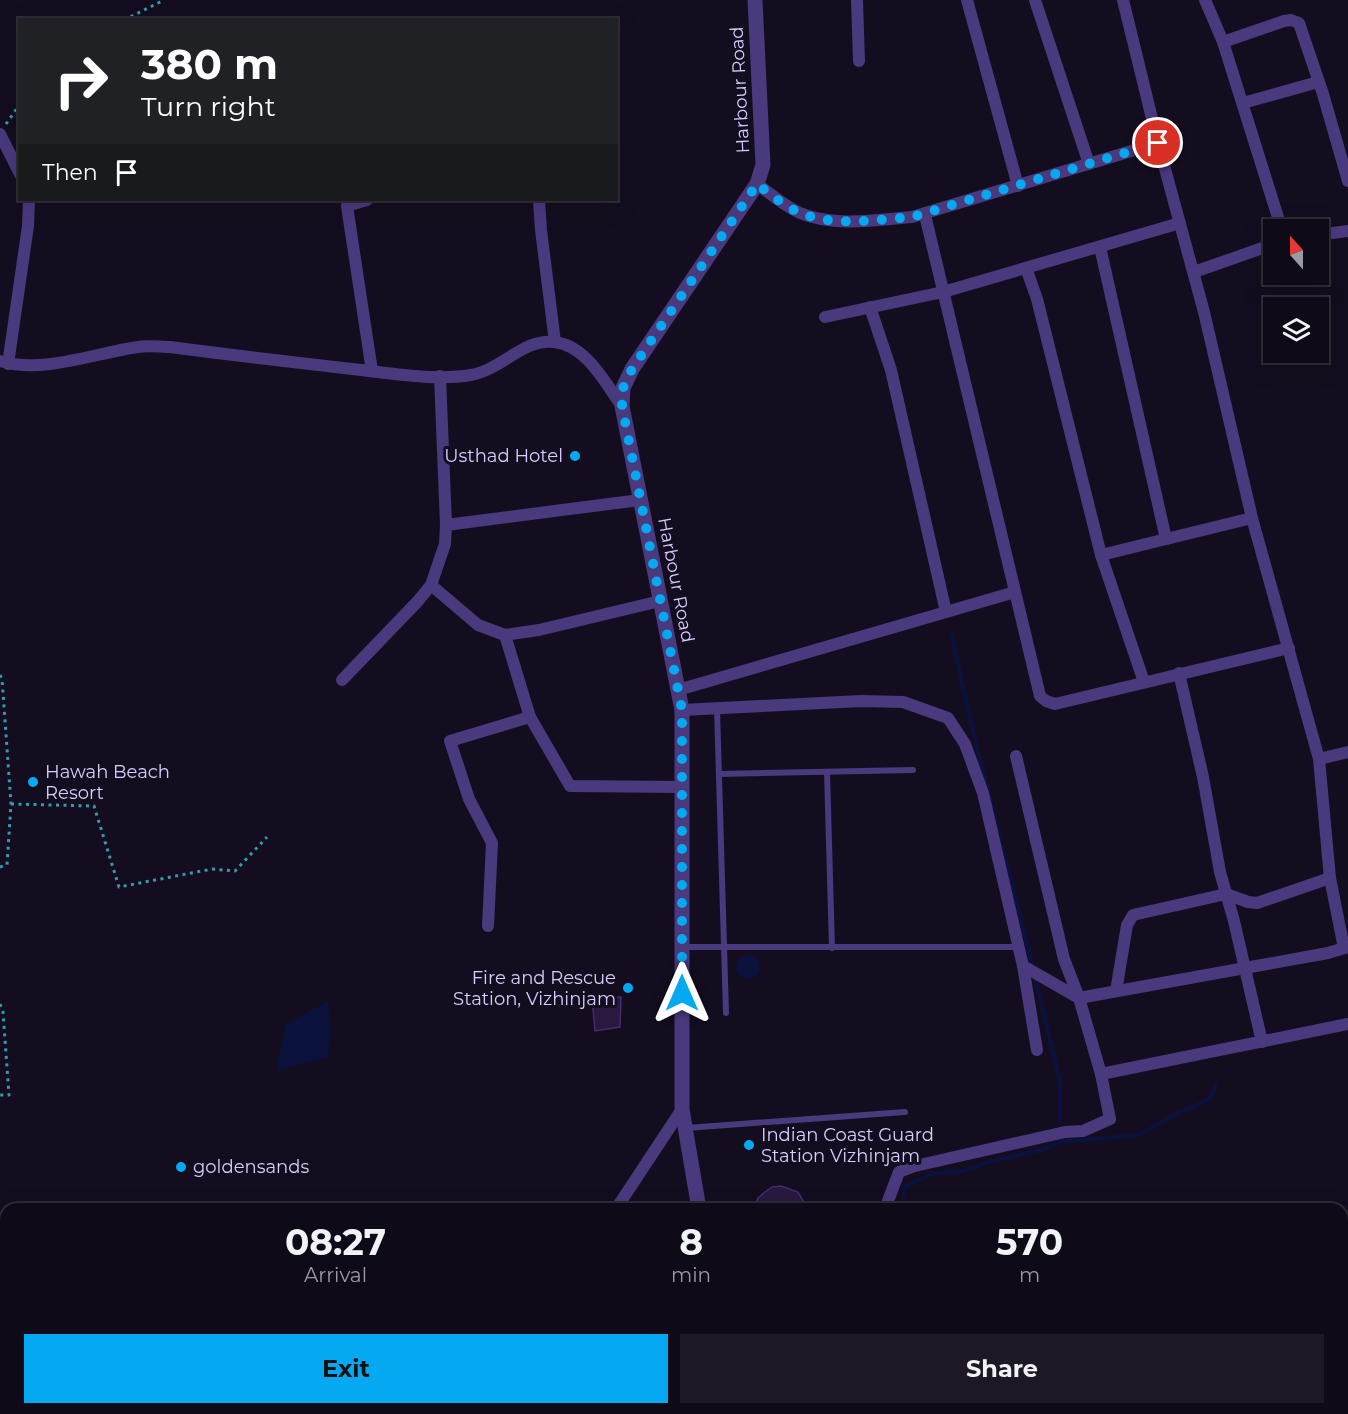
<!DOCTYPE html>
<html lang="en">
<head>
<meta charset="utf-8">
<style>
  body { margin:0; font-family:Montserrat,sans-serif; background:#1d1824; color:#f1f3f6; height:100vh; display:flex; flex-direction:column; font-size:22px; white-space:nowrap }
  * { box-sizing:border-box; margin:0 }
  p { font-size:20px; color:#9b9aa1 }
  .icon { flex:none; width:33px; height:33px; fill:none; stroke:currentColor; stroke-width:2; stroke-linecap:round; stroke-linejoin:round }
  .map { position:relative; flex:1; overflow:hidden }
  .sheet { position:absolute; left:0px; top:1203px; width:1348px; height:212px; display:flex; flex-direction:column; background:#0f0a17; border-radius:18px 18px 0 0; box-shadow:0 6px 24px #0002,0 0 0 2px #2f2b36 }
  .sheet>* { flex:none }
  .banner { position:absolute; left:18px; top:18px; width:600px; height:183px; border-radius:0px; box-shadow:0 6px 24px #0002,0 0 0 2px #2f2b36; background:#202124; color:#fff; overflow:hidden }
  .needle { width:39px; rotate:339deg }
  .tools { position:absolute; left:1263px; top:219px; display:grid; gap:12px }
  .tools a { display:grid; place-items:center; width:66px; height:66px; border-radius:0px; background:#0f0a17; box-shadow:0 6px 24px #0002,0 0 0 2px #2f2b36; font-size:30px }
  .pin { position:absolute; display:grid; place-items:center; width:51px; height:51px; color:#fff; margin:-26px; border:3px solid #fff; border-radius:50%; box-shadow:0 2px 6px #0007 }
  .me { position:absolute; width:66px; margin:-33px; rotate:0deg; stroke-linejoin:round; filter:drop-shadow(0 0 4px #0008) }
  .turn { display:flex; align-items:center; gap:21px; height:126px; padding:0 24px; font-size:27px }
  .turn .icon { width:78px; height:78px; stroke-width:2.5 }
  .turn b { display:block; font-size:42px; line-height:51px }
  .then { display:flex; align-items:center; height:57px; padding:0 24px; background:#0003; gap:12px; font-size:22px }
  .eta { display:flex; justify-content:space-evenly; align-items:center; height:102px; text-align:center }
  .eta b { font-size:36px; font-weight:700; line-height:42px }
  .action { display:flex; gap:12px; margin-top:auto; padding:12px 24px }
  .action a { flex:1; height:69px; border-radius:0px; background:#05a9f1; color:#111; font-size:24px; font-weight:700; line-height:69px; text-align:center }
  .action a+a { background:#1d1824; color:#f1f3f6 }
  .map>svg:first-child { display:block }
</style>
</head>
<body>
<div class="map">
<svg width="1348" height="1414" viewBox="0 0 1348 1414">
  <rect width="100%" height="100%" fill="#140d1f"/>
  <g fill="#0a123b">
    <circle cx="748" cy="967" r="12"/>
    <polygon points="328,1001 331,1031 328,1057 276,1071 286,1024"/>
  </g>
  <g fill="none" stroke-linecap="round" stroke-linejoin="round">
    <g stroke="#0a123b" stroke-width="4.5">
      <path d="M952,635C974,747 1006,857 1033,968"/>
      <polyline points="1035,976 1060,1083 1060,1120"/>
      <polyline points="903,1209 904,1187 935,1173 964,1171 988,1162 1041,1150 1060,1142 1139,1135 1178,1113 1210,1099 1216,1084"/>
      <polyline points="672,1414 673,1408"/>
      <polyline points="908,1414 909,1408"/>
    </g>
  </g>
  <g fill="#291940" stroke="#452c6b" stroke-width="1.5">
    <polygon points="621,997 620,1027 595,1031 592,999"/>
    <polygon points="781,1186 798,1192 808,1209 753,1209 758,1198 765,1192 772,1187"/>
  </g>
  <g fill="none" stroke-linecap="round" stroke-linejoin="round">
    <g stroke="#309cae" stroke-width="3" stroke-dasharray="3 4.5" stroke-linecap="butt">
      <polyline points="124,20 164,0"/>
      <polyline points="6,124 20,104"/>
      <polyline points="0,675 2,679 11,804 7,865"/>
      <polyline points="11,804 94,806 119,887 212,869 235,871 267,837"/>
      <polyline points="0,867 7,865"/>
      <polyline points="0,1004 3,1012 9,1095 0,1095"/>
      <polyline points="0,1396 3,1414"/>
      <polyline points="565,1414 568,1408"/>
    </g>
    <g stroke="#4a397d" stroke-width="6">
      <polyline points="717,709 726,1013"/>
      <polyline points="827,772 832,948"/>
      <polyline points="719,774 913,770"/>
      <polyline points="683,947 1018,947"/>
      <polyline points="686,1128 905,1112"/>
    </g>
    <g stroke="#4a397d" stroke-width="12">
      <polyline points="857,0 859,61"/>
      <polyline points="967,0 1018,186"/>
      <polyline points="1035,0 1089,164"/>
      <polyline points="1123,0 1158,143 1204,312 1252,518 1319,759 1348,752"/>
      <polyline points="1205,0 1223,42 1282,230"/>
      <polyline points="1223,42 1284,21 1291,20 1299,23 1323,94 1348,181"/>
      <polyline points="1243,103 1318,82"/>
      <polyline points="0,134 20,174"/>
      <path d="M757,184C771,194 784,206 800,213C834,227 876,220 912,217L1158,143"/>
      <polyline points="367,200 347,206 372,371"/>
      <polyline points="539,200 541,230 555,342"/>
      <polyline points="925,215 1040,696 1046,701 1055,704 1289,648"/>
      <polyline points="1318,235 1348,231"/>
      <polyline points="1100,247 1166,539"/>
      <polyline points="1026,268 1037,299 1101,555 1144,682"/>
      <polyline points="1194,272 1274,244"/>
      <polyline points="870,307 891,370 946,612"/>
      <polyline points="825,317 943,292 1180,223"/>
      <path d="M0,361C43,374 95,353 138,347C148,345 160,347 170,347C231,355 291,362 352,369C390,373 432,381 471,375C501,370 524,338 554,342C586,345 605,383 622,406"/>
      <polyline points="8,364 28,226 29,200"/>
      <polyline points="446,525 640,500"/>
      <polyline points="1101,555 1252,518"/>
      <polyline points="431,585 478,625 505,635 539,630 660,601"/>
      <polyline points="505,635 530,717 570,786 682,787"/>
      <polyline points="1179,673 1203,777 1220,872 1234,921 1262,1042"/>
      <polyline points="342,680 418,601 431,585 445,544 446,525 440,376"/>
      <polyline points="678,690 1015,592"/>
      <polyline points="682,710 861,701 903,702 948,718 965,744 983,793 1023,966 1037,1050"/>
      <polyline points="1319,759 1330,878 1344,948"/>
      <polyline points="488,926 492,843 469,799 450,741 530,717"/>
      <polyline points="1023,966 1079,998 1328,953 1348,947"/>
      <polyline points="1116,991 1127,925 1133,915 1226,894 1248,902 1257,903 1330,878"/>
      <polyline points="1101,1074 1348,1024"/>
      <polyline points="616,1209 682,1109"/>
      <polyline points="889,1209 888,1201 899,1172 915,1166 1065,1132 1083,1131 1110,1119 1101,1074 1079,998 1064,959 1016,756"/>
      <polyline points="486,1414 489,1408"/>
      <polyline points="899,1414 899,1408"/>
    </g>
    <g stroke="#4a397d" stroke-width="15">
      <polyline points="699,1209 682,1109 682,710 622,406 623,388 632,369 757,184 763,165 755,0"/>
      <polyline points="805,1408 812,1414"/>
    </g>
  </g>
  <g fill="none" stroke-linecap="round" stroke-linejoin="round">
    <path stroke="#05a9f1" stroke-width="10" stroke-dasharray="0 18" d="M682,993V710L622,406L623,388L632,369L757,184C770,194 784,206 800,213C834,227 876,220 912,217L1158,143"/>
  </g>
  <g fill="#05a9f1" stroke="#140d1f" stroke-width="2">
    <circle cx="575" cy="456" r="6"/>
    <circle cx="33" cy="782" r="6"/>
    <circle cx="628" cy="988" r="6"/>
    <circle cx="749" cy="1145" r="6"/>
    <circle cx="181" cy="1167" r="6"/>
  </g>
  <g text-anchor="middle" stroke-width="6" stroke-linejoin="round" paint-order="stroke">
    <g font-size="18" fill="#dcccfe" stroke="#140d1f">
      <text transform="translate(740 90) rotate(-93)" y="6">Harbour Road</text>
      <text transform="translate(676 580) rotate(79)" y="6">Harbour Road</text>
    </g>
    <g font-size="18" fill="#dcccfe" stroke="#140d1f" text-anchor="start">
      <text x="563" y="462" text-anchor="end">Usthad Hotel</text>
      <text x="45" y="778">Hawah Beach<tspan x="45" dy="21">Resort</tspan></text>
      <text x="616" y="984" text-anchor="end">Fire and Rescue<tspan x="616" dy="21">Station, Vizhinjam</tspan></text>
      <text x="761" y="1141">Indian Coast Guard<tspan x="761" dy="21">Station Vizhinjam</tspan></text>
      <text x="193" y="1173">goldensands</text>
    </g>
  </g>
</svg>
<div class="tools">
<a><svg class="needle" viewBox="-14 -14 28 28"><path d="M0-13l5 13h-10z" fill="#e53935"/><path d="M0 13l5-13h-10z" fill="#9b9aa1"/></svg></a>
<a><svg class="icon" aria-label="layers" viewBox="0 0 24 24"><path d="M12 4l9 5-9 5-9-5zM3 14l9 5 9-5"/></svg></a>
</div>
<div class="pin" style="left:1158px;top:143px;background:#d93025"><svg class="icon" aria-label="arrive" viewBox="0 0 24 24"><path d="M6 21V4h12l-3 4 3 4H6"/></svg></div>
<svg class="me" style="left:682px;top:993px" viewBox="-20 -20 40 40"><path d="M0-17L14 15 0 8-14 15z" fill="#05a9f1" stroke="#fff" stroke-width="4"/></svg>
<div class="banner">
<div class="turn"><svg class="icon" aria-label="right" viewBox="0 0 24 24"><path d="M7 20v-9h11M14 6l5 5-5 5"/></svg><div><b>380 m</b>Turn right</div></div>
<div class="then">Then<svg class="icon" aria-label="arrive" viewBox="0 0 24 24"><path d="M6 21V4h12l-3 4 3 4H6"/></svg></div>
</div>
<section class="sheet">
<div class="eta">
<div><b>08:27</b><p>Arrival</p></div>
<div><b>8</b><p>min</p></div>
<div><b>570</b><p>m</p></div>
</div>
<div class="action"><a>Exit</a><a>Share</a></div>
</section>
</div>
</body>
</html>
